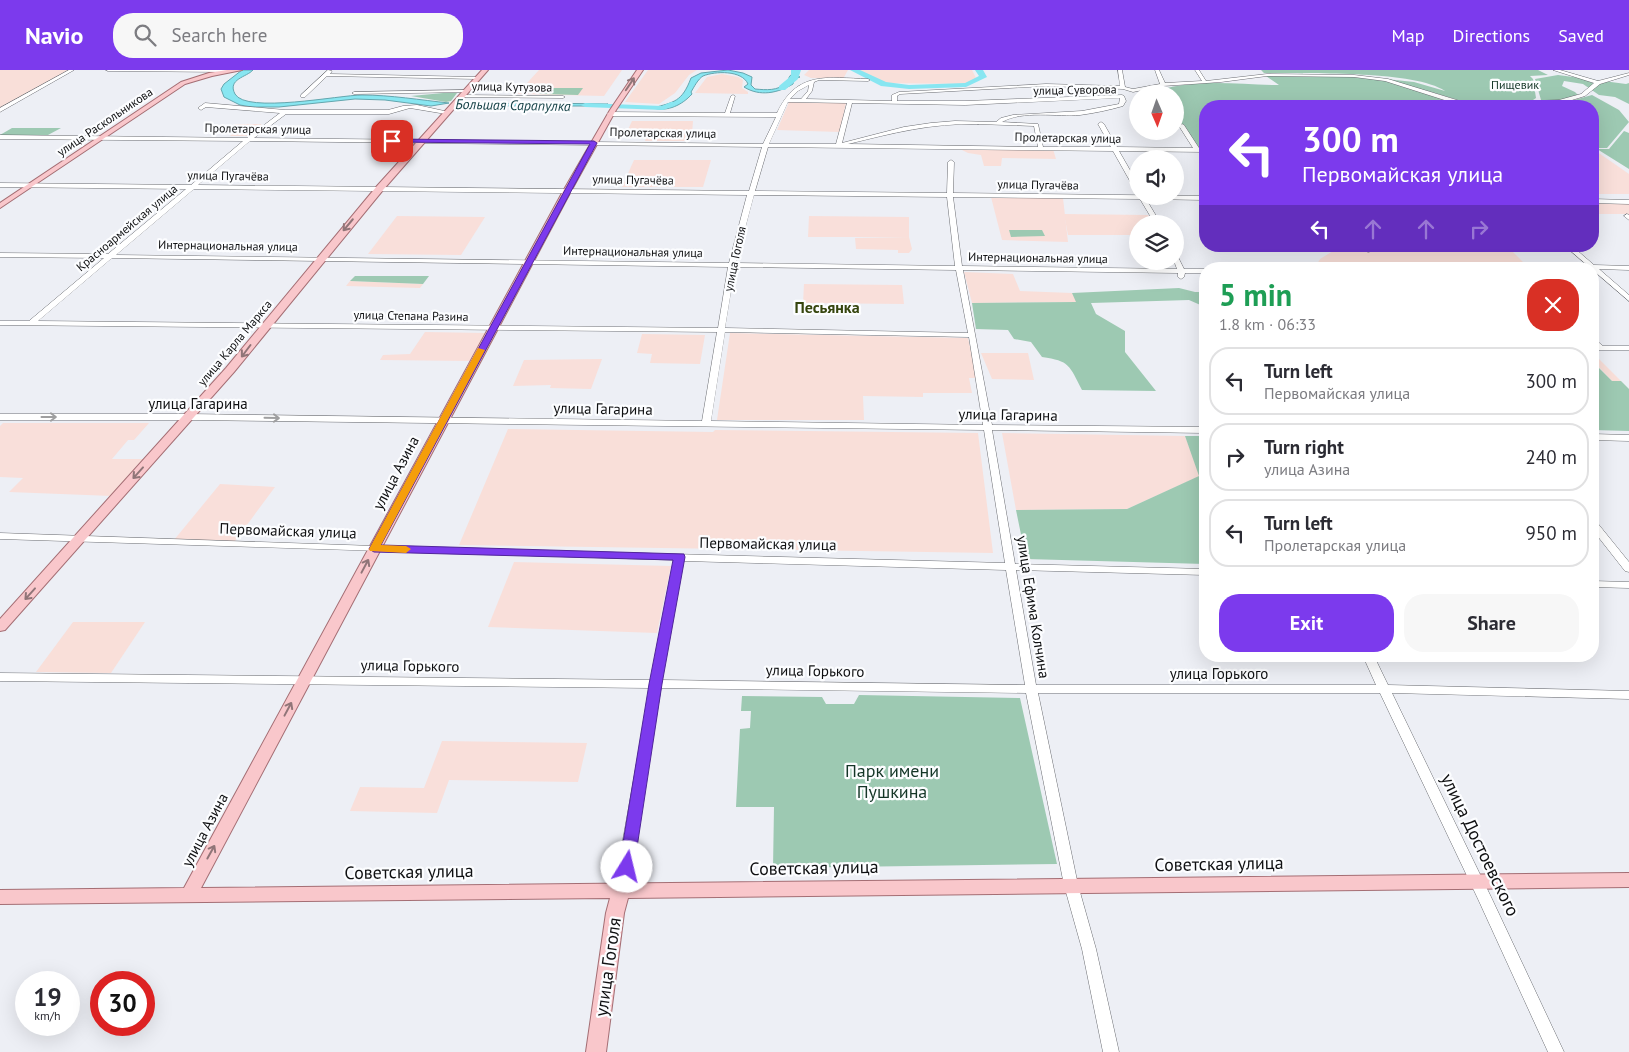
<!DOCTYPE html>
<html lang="en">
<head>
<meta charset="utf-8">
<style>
  body { margin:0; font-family:"PT Sans",sans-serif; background:#f7f7f7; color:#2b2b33; height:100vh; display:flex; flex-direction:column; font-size:19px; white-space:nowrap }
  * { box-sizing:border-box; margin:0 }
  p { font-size:16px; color:#7c7c81 }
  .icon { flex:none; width:28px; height:28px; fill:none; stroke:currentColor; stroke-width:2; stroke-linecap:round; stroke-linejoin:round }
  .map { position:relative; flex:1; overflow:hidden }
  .panel { position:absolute; left:1199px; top:192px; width:400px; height:400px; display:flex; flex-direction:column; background:#fff; border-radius:20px; box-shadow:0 5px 20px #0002 }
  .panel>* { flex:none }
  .guide { position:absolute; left:1199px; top:30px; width:400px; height:152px; border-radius:20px; box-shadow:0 5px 20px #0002; background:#7c3aed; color:#fff; overflow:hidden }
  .needle { width:32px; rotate:178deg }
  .fabs { position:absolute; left:1129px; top:15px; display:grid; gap:10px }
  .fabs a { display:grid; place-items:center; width:55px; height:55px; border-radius:50%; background:#fff; box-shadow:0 5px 20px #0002; font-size:25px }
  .speed { position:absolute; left:15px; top:901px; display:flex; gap:10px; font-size:25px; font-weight:700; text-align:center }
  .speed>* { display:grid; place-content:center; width:65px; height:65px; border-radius:50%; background:#fff; box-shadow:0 5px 20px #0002; line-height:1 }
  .speed small { font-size:12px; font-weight:400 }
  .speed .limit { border:8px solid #d22; background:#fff; color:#111 }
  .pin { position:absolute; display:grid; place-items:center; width:42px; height:42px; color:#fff; margin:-21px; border-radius:10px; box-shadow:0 2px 8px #0006 }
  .me { position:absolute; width:55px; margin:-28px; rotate:9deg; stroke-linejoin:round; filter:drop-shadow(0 0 4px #0008) }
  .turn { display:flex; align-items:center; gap:18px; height:105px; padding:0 20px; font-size:22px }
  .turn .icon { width:65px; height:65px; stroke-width:2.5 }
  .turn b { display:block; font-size:35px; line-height:42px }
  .lanes { display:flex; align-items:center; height:48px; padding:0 20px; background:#0003; justify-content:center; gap:25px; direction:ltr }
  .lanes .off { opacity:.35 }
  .round { display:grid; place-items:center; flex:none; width:52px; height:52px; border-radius:20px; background:#f7f7f7 }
  .head { display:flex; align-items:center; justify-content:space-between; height:85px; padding:0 20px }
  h1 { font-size:30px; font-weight:600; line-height:38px; color:#1e9e55 }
  .action { display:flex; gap:10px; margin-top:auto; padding:10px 20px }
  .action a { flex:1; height:58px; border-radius:20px; background:#7c3aed; color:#fff; font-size:20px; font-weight:600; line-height:58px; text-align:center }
  .action a+a { background:#f7f7f7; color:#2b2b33 }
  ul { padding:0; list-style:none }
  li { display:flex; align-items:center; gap:15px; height:68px; margin:0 10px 8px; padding:0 10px; border:2px solid #e1e1e2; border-radius:20px }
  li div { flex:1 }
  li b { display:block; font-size:19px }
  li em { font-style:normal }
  header { display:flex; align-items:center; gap:30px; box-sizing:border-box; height:70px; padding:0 25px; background:#7c3aed; color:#fff }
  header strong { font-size:24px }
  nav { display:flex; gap:28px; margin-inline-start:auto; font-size:18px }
  .search { width:350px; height:45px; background:#f7f7f7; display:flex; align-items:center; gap:12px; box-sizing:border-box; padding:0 18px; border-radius:20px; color:#7c7c81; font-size:19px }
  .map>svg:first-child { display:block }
</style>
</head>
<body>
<header>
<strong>Navio</strong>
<div class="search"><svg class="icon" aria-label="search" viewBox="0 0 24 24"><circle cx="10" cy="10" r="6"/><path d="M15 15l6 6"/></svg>Search here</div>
<nav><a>Map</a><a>Directions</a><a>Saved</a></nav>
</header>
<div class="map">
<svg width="1629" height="982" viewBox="0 0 1629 982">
  <rect width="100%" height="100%" fill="#edeff5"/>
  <g fill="#f9dfd9">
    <polygon points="0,0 69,0 0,38"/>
    <polygon points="648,0 697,0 689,5 675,23 659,34 625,32"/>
    <polygon points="809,0 848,0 843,9 811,8 804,5"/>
    <polygon points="856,0 972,0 977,10 964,14 885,13"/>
    <polygon points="722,4 738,7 743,10 742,18 748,22 748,24 695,23 707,7"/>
    <polygon points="789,32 846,33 840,62 777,60"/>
    <polygon points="632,51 693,51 692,64 689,71 645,71 647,65 626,64"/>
    <polygon points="235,54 262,54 247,66 230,66 237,59 229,59"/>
    <polygon points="960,79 1053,79 1056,89 1002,88 1001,96 984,96 981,85 968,83"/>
    <polygon points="1064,144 1148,145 1153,154 1138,154 1137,165 1068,165"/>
    <polygon points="909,167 912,179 909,183 898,183 898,180 856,179 855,168"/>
    <polygon points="1472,176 1508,177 1523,192 1571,199 1314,199 1320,189 1333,181 1463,181"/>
    <polygon points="964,202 1013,204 1020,221 1072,223 1077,232 972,233"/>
    <polygon points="350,211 423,214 420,218 346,216"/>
    <polygon points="730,263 968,268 977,308 969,308 972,323 923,323 923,327 863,326 864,350 717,350"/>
    <polygon points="642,264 705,265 700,294 650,293 652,284 637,283"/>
    <polygon points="1592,282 1621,311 1612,311 1593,291"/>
    <polygon points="981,283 1028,283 1034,310 992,309"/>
    <polygon points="508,359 713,362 715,360 978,363 993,483 459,475"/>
    <polygon points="73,552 145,552 111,603 36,602"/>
  </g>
  <g fill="#f9dfda">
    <polygon points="539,0 622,0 604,26 517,24"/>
    <polygon points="1593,79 1629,104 1629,124 1593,124"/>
    <polygon points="634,90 711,90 703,117 622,117"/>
    <polygon points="991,127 1063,128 1068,172 1002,170"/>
    <rect x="1593" y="133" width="36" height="11"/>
    <polygon points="397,146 485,147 461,185 368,184"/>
    <polygon points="809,146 909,147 909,167 808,167"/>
    <polygon points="804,214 902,215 904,234 803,233"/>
    <polygon points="425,262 485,263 470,291 380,290 383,285 410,284"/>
    <polygon points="602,289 591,319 550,318 551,315 513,316 524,290"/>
    <polygon points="3,353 149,353 134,370 128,370 112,389 144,389 112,426 9,422 23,408 0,407 0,356"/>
    <polygon points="1002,363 1185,366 1200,406 1127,439 1016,440"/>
    <polygon points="220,414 275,417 235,471 174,470"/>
    <polygon points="514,492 671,496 657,563 488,557"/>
    <polygon points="442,671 587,673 578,712 449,710 437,743 350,741 360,717 424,718"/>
  </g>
  <g fill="#9dc9b2">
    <path d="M1261,0H1538L1548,5L1530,6L1533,9L1536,28L1530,32H1465L1386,9L1414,12L1445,21C1413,0 1305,4 1264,3Z"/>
    <polygon points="1558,5 1626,14 1629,13 1629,34 1615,27 1599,25 1583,14 1564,11 1562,16 1575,22 1578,25 1558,31 1541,30 1535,9"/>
    <path d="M1266,6H1352L1384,10L1454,32L1479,36L1563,33L1592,25L1619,40L1629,52L1607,78H1593L1592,36H1205V77H1198L1181,57H1175V24H1149C1191,7 1235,15 1279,15Z"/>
    <polygon points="544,18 583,18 578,25 539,24"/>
    <polygon points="443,23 457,23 451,31 446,32 411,26"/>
    <polygon points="12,58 61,58 48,65 0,65"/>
    <polygon points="1624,61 1629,63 1629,99 1597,79 1609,79"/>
    <polygon points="1009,160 1042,160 1045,166 1011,167"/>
    <polygon points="355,206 429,206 423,214 350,211"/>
    <path d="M1179,218L1195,222H1205V237L1189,230L1091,233L1096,244L1125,261V282L1156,321L1082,320C1069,295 1070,291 1042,287L1031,272L1014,269L1008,260L976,259L972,233L1076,232L1072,223Z"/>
    <polygon points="1592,291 1612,311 1621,311 1629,319 1629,361 1593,360"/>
    <polygon points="1185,366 1205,366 1205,494 1026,489 1016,440 1127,439 1199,406"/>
    <polygon points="859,625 1020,628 1057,794 773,798 774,737 736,737 740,659 750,658 751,641 741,641 742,626 822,627 826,634 854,634"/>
  </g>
  <g fill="#88e6f1" stroke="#64a6ae">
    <path d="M242,0H253C247,7 227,9 235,24C246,44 340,25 362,25C391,25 420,30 449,33L431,36L385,30L355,29L279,37H252L240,35L224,27L221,19L224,14Z"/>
    <path d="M728,0L743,3L752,7L751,15L755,19C766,20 778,21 786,13C791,7 787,8 792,4L800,7L794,9L793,14C778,23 760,27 744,17L748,14C742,0 715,1 703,6C698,9 694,17 691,22L692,24C682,35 668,42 653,38C674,32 682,32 691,8L701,3Z"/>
    <polygon points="539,33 608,34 601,36 460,36 462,34"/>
  </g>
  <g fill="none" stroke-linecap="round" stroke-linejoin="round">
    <g fill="#88e6f1" fill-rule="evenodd">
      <polygon points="791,0 801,0 798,9 785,20 779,20 779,16 791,6"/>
      <polygon points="850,0 860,0 886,12 909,15 965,13 979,6 975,0 983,0 987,7 966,17 909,19 881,16"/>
      <polygon points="671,32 674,32 674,36 663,40 585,37 581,35 585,33 662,36"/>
    </g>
    <g stroke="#6b6d72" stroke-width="1">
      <g id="minor">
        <polygon points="69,0 74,0 0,42 0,38"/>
        <polygon points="106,0 230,0 230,1 228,2 108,1"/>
        <polygon points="328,0 332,1 330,4 477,7 479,8 477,9 327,6 305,27 301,27 301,25"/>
        <path d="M1118,0H1122L1125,17L1133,19L1160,14L1155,0H1159L1165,13L1202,11L1195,0H1199L1206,11L1267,4L1354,5L1388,9L1460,31L1504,32L1559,30L1581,24L1594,13L1553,0H1560L1598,11L1629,3V5L1600,14L1585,26L1559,34L1504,36L1460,35L1385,11L1354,7L1267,6L1221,12L1163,16L1133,22L1123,19L1046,16L900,24L897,26V31H965L1122,25L1124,26L1126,31L1123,36C1109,40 1095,43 1080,45C1058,47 1022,40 1002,52L1038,54L1043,77H1111L1098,54L1101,52L1104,54L1117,77L1193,78L1179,56L1182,54L1184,55L1199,78H1205V82L1119,81L1138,114V122L1135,120L1113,81L768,77L755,121L947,123L948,92L951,90L954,92L953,123L1205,126V130L1146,129L1161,154H1155L1140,129L953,127L962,196L1177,199L1174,191L1175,185L1178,187L1184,199H1205V203H1185L1184,207L1181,209L1178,207V203L963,200L992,355L1205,357V363L992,360L1015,494L1205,499V505L1016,500L1036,615H1376L1363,586H1374L1388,615L1629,621V629L1392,623L1492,829L1564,982H1548L1478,829L1380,623H1038L1078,815L1096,879L1119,982H1103L1082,879L1064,815L1026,623L661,618L628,820L626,824L621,826L616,824L614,820L650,618L0,611V603L651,610L674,490L0,469V463L374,476L1005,493L984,360L188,350H0V344H188L702,351L717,262L0,255V251H29L104,188L0,187V183L108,184L186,119L0,117V113L191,115L243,71L0,69V65L247,68L280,43L206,37L201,40L198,38L205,33L285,40H388L403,36L417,35L449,42L446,44L410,38L389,44H286L254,68L763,74L776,47L610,46L607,44L610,42L725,43L731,26L733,25L735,26L730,43H777C797,0 828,8 868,9L870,10L868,11L819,10L814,12L812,21L806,29L892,31V25L899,22L1046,14L1120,16ZM809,15L808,21L801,29H790L798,21ZM1120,28L1119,34L1082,41L1013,45L1001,48L996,52L955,51L931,53L904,57L842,73L852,33L965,35ZM788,32L847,33L836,74H769ZM978,54L1034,56L1038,77L848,74C893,63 931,53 978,54ZM250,71L762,77L749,121L198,115ZM194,119L747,125L729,193L116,185ZM754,125L947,127L955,196L736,193ZM112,188L728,197L718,258L38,251ZM735,197L956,200L968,263L725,258ZM725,262L969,267L983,355L711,351ZM684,491L1006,500L1025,615L662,610Z"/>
        <polygon points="465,20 467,22 354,24 352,23 354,22"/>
        <polygon points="461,25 563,26 565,27 563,28 459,27"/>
        <polygon points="1592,129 1629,130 1629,134 1592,133"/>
        <polygon points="1627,144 1629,145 1629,150 1624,146"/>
        <polygon points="1363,176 1370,176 1373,181 1368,182"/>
        <polygon points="1565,176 1572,176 1594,195 1629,196 1629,200 1599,199 1629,225 1629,231"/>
        <polygon points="1592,267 1603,276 1629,276 1629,280 1598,280 1592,274"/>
        <polygon points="1592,364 1629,365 1629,371 1592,370"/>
        <polygon points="1592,449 1595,450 1629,492 1629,502 1625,501 1592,459"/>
        <polygon points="1592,511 1629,512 1629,518 1592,517"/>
      </g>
    </g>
    <g stroke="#a46e74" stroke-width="2">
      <g id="major">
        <polygon points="227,0 242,0 212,6 185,14 0,138 0,133 181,12 209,3"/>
        <polygon points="482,0 488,0 383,120 234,302 5,560 0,561 0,549 226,298 377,116"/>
        <polygon points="637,0 643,0 616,40 570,123 201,818 1629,803 1629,817 628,828 624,843 606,982 586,982 606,843 610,828 0,834 0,820 184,818 562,123 610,40"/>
      </g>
    </g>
    <use href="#minor" fill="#fff" fill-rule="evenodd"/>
    <use href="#major" fill="#f9c7cb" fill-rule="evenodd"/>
  </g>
  <defs><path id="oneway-shaft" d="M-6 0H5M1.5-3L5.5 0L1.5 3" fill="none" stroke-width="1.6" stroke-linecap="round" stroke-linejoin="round" transform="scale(1.25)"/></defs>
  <g stroke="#907578">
    <use href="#oneway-shaft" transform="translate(630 14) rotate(-56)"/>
    <use href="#oneway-shaft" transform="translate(348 155) rotate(130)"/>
    <use href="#oneway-shaft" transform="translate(246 281) rotate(127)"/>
    <use href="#oneway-shaft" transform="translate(138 403) rotate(132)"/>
    <use href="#oneway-shaft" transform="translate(365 496) rotate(-62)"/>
    <use href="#oneway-shaft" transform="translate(30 524) rotate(132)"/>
    <use href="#oneway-shaft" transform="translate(288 639) rotate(-62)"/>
    <use href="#oneway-shaft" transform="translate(211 782) rotate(-61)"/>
  </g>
  <g stroke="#9f9fa0">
    <use href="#oneway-shaft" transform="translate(49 347)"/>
    <use href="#oneway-shaft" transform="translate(272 348) rotate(1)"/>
  </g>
  <polygon fill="#7c3aed" stroke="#51269a" points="392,69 594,71 597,73 381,475 684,484 685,487 662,614 634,797 632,802 627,803 621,802 619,797 649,614 673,490 374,482 369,479 590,74 390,72"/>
  <polygon fill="#f59e0b" points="478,278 485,280 381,475 406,476 411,479 406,483 370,481 369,479"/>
  <g text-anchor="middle" stroke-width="4.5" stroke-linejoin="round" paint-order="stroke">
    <g font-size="12" fill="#143627" stroke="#fcfdff">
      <text x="1515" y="19">Пищевик</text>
    </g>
    <g font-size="12" fill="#0f1012" stroke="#fcfdff">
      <text transform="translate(512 17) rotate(1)" y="4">улица Кутузова</text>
      <text transform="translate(1075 20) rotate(-1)" y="4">улица Суворова</text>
      <text transform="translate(105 52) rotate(-34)" y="4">улица Раскольникова</text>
      <text transform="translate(258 59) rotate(1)" y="4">Пролетарская улица</text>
      <text transform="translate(663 63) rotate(1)" y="4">Пролетарская улица</text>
      <text transform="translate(1068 68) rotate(1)" y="4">Пролетарская улица</text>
      <text transform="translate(228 106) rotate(1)" y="4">улица Пугачёва</text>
      <text transform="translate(633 110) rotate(1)" y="4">улица Пугачёва</text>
      <text transform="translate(1038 115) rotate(1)" y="4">улица Пугачёва</text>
      <text transform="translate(127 158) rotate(-40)" y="4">Красноармейская улица</text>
      <text transform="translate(228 176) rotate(1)" y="4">Интернациональная улица</text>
      <text transform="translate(633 182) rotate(1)" y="4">Интернациональная улица</text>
      <text transform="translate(1038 188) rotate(1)" y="4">Интернациональная улица</text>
      <text transform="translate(735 189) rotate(-78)" y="4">улица Гоголя</text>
      <text transform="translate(411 246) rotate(1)" y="4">улица Степана Разина</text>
      <text transform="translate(235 273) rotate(-50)" y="4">улица Карла Маркса</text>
    </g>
    <g font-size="14" font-style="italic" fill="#184449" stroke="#fcfdff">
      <text transform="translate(513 35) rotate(1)" y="5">Большая Сарапулка</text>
    </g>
    <g font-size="15" fill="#0f1012" stroke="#fcfdff">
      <text x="198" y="339">улица Гагарина</text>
      <text transform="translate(603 339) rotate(1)" y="5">улица Гагарина</text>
      <text transform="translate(1008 345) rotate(1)" y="5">улица Гагарина</text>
      <text transform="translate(396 403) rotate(-62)" y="5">улица Азина</text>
      <text transform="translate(288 461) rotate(2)" y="5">Первомайская улица</text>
      <text transform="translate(768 474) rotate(1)" y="5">Первомайская улица</text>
      <text transform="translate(1033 537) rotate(81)" y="5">улица Ефима Колчина</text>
      <text transform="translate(410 596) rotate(1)" y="5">улица Горького</text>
      <text transform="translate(815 601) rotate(1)" y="5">улица Горького</text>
      <text x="1219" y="609">улица Горького</text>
      <text transform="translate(205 760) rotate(-62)" y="5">улица Азина</text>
    </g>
    <g font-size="16" font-weight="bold" fill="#36450e" stroke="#fcfdff">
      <text x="827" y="243">Песьянка</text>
    </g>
    <g font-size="18" fill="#143627" stroke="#fcfdff">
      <text x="892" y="707">Парк имени<tspan x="892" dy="21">Пушкина</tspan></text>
    </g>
    <g font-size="18" fill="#0f1012" stroke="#fcfdff">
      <text transform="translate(1480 775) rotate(64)" y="6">улица Достоевского</text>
      <text transform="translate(1219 794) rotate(-1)" y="6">Советская улица</text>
      <text transform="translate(814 798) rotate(-1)" y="6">Советская улица</text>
      <text transform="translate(409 802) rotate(-1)" y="6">Советская улица</text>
      <text transform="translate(608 897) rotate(-82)" y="6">улица Гоголя</text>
    </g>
  </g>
</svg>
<div class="fabs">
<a><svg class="needle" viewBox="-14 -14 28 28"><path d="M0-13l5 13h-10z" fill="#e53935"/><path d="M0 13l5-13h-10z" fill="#7c7c81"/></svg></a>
<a><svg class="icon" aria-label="sound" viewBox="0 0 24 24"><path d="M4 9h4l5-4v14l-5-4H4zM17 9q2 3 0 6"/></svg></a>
<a><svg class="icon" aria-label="layers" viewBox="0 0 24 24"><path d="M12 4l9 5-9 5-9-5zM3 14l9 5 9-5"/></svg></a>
</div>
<div class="speed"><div>19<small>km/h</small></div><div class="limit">30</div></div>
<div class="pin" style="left:392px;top:71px;background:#d93025"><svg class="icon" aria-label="arrive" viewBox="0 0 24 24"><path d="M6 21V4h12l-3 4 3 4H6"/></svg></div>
<svg class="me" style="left:627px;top:797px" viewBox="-20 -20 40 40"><circle r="19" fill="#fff"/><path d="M0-13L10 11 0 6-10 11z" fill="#7c3aed"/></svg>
<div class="guide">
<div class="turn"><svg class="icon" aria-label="left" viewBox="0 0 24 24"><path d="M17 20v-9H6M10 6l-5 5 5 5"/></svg><div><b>300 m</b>Первомайская улица</div></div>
<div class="lanes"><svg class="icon" aria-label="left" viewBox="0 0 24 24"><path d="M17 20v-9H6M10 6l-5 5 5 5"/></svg><svg class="icon off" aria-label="ahead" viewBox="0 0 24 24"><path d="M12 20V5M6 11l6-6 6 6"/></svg><svg class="icon off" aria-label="ahead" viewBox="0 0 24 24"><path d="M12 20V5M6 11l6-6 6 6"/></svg><svg class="icon off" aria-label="right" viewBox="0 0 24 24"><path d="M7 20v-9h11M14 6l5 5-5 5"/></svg></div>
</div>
<section class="panel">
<div class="head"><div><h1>5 min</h1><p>1.8 km · 06:33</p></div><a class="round" style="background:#d93025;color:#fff"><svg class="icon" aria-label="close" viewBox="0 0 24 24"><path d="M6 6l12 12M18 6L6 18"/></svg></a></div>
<ul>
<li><svg class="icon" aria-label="left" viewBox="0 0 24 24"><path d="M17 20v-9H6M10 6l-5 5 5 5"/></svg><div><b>Turn left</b><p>Первомайская улица</p></div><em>300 m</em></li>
<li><svg class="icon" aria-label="right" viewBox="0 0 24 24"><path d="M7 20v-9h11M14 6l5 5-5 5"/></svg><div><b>Turn right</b><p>улица Азина</p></div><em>240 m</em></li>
<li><svg class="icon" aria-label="left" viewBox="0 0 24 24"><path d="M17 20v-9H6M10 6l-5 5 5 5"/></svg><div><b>Turn left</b><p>Пролетарская улица</p></div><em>950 m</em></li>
</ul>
<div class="action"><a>Exit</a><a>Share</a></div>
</section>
</div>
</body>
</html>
